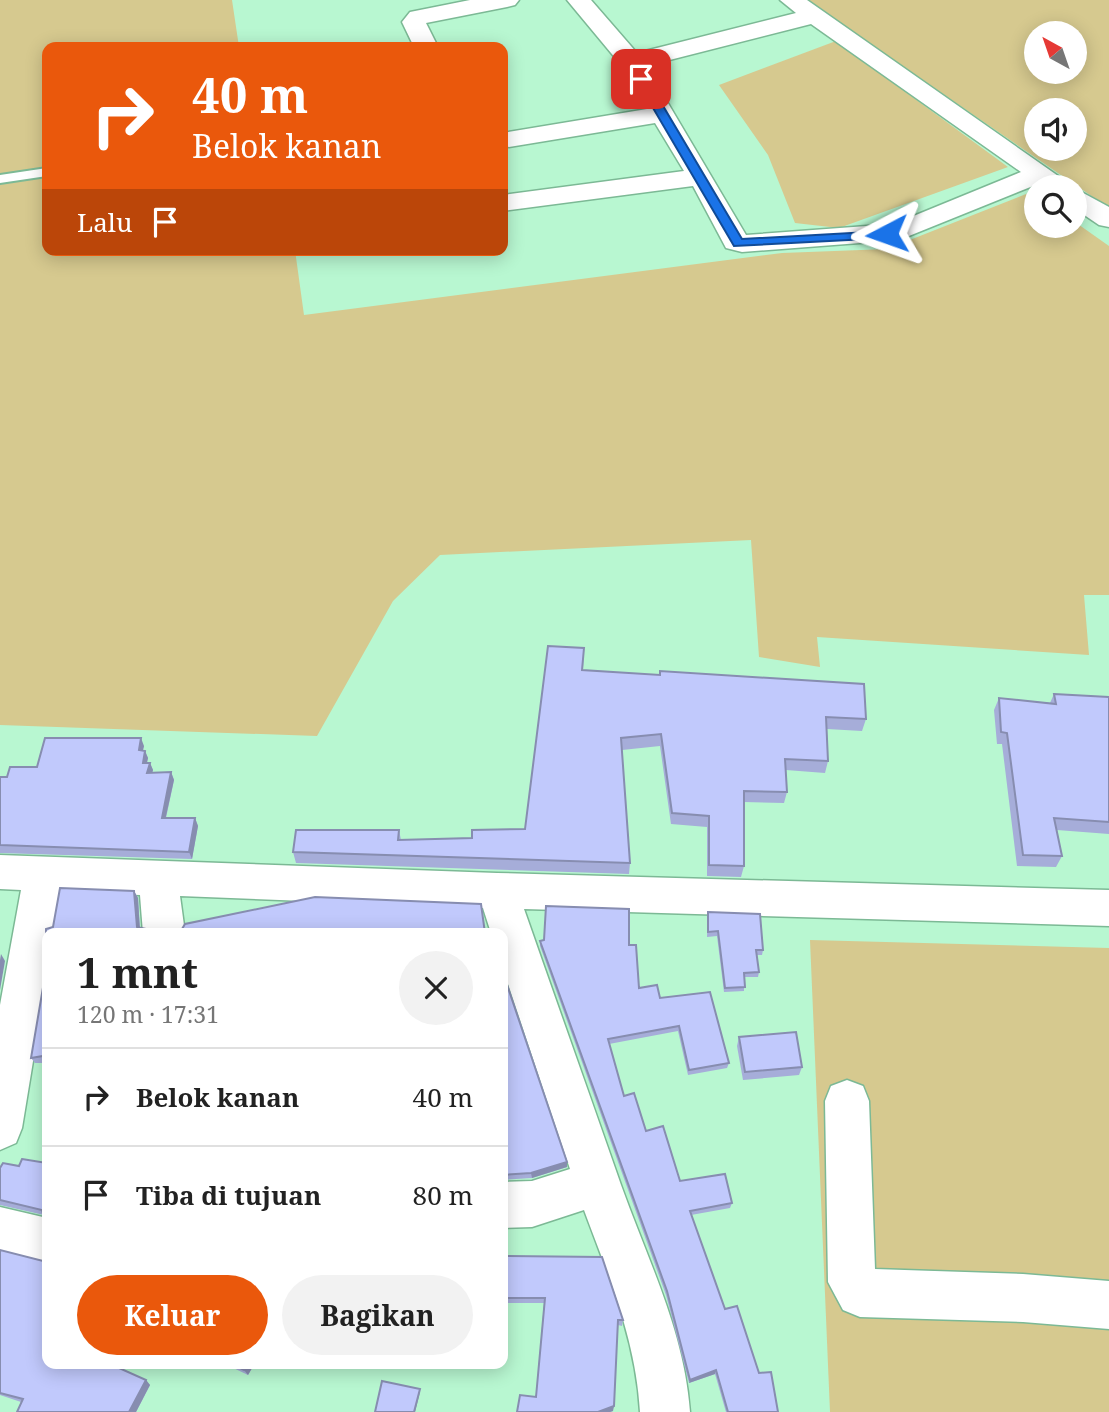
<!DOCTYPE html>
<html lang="id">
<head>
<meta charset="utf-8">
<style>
  body { margin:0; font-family:"Noto Serif",serif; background:#f2f2f2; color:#222; height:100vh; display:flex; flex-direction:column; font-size:26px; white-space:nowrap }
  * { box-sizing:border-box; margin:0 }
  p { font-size:23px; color:#767676 }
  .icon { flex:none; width:38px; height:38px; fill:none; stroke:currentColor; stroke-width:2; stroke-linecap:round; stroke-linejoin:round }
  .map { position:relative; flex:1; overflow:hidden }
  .side { position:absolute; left:42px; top:928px; width:466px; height:441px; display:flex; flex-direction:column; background:#fff; border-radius:14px; box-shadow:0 4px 18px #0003 }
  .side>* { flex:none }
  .guide { position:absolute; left:42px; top:42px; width:466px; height:214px; border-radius:14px; box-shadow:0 4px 18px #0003; background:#ea580c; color:#fff; overflow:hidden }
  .needle { width:46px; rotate:320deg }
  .controls { position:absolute; left:1024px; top:21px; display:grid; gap:14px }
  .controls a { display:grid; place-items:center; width:63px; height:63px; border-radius:50%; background:#fff; box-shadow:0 4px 18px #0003; font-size:35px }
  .pin { position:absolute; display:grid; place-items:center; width:60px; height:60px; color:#fff; margin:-30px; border-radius:14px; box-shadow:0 4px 10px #0006 }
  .me { position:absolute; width:77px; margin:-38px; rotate:266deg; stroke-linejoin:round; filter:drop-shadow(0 0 5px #0008) }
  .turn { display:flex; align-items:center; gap:24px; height:147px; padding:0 35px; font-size:32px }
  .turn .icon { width:91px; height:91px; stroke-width:2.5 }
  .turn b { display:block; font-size:49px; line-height:60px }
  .then { display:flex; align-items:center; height:66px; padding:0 35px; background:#0003; gap:14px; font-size:26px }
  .round { display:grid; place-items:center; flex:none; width:74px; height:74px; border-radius:37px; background:#f2f2f2 }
  .summary { display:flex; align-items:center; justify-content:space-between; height:119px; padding:0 35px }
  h1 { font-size:42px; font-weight:700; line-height:52px }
  .primary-button { display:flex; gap:14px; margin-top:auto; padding:14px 35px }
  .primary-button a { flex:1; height:80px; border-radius:42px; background:#ea580c; color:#fff; font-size:28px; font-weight:700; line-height:80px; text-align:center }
  .primary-button a+a { background:#f2f2f2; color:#222 }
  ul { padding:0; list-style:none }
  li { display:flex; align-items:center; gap:21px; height:98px; padding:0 35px; border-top:2px solid #e0e0e0 }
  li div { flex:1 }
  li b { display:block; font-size:26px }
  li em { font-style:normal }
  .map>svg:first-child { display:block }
</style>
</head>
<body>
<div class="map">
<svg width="1109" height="1412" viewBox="0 0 1109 1412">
  <rect width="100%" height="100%" fill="#b8f7d1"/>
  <g fill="#d6c98f" fill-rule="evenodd">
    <polygon points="0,0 232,0 239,47 47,47 47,250 295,250 304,315 782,253 887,249 1031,192 1036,195 1036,226 1074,226 1075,222 1109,246 1109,595 1084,595 1089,655 817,637 820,667 759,657 751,540 440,555 393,601 317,736 0,725"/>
    <path d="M806,0H1109V208ZM1036,33H1074V72H1036ZM1036,110H1074V149H1036Z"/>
    <polygon points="836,41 1008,167 839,228 795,223 768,155 719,85"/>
    <polygon points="810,940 1109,948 1109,1412 830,1412"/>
  </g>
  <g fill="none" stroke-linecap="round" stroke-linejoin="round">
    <g stroke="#7cb995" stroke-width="4">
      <polygon id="lane" points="47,168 47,176 0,183 0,175"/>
    </g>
    <g stroke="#7cb995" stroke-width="3">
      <g id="street">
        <polygon points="470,0 519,0 515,5 507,7 426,23 438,47 414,47 402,22 410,12"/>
        <path d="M567,0H591L637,53L796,13L780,0H807L1071,185L1044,187L1038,184L899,240L742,252L726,248L693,186L502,211V195L684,171L655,123L509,147L502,145V133L647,109L621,65ZM811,24L1021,172L894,224L746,235L646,66Z"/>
        <polygon points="1074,188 1109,207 1109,227 1099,225 1074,208"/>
        <path d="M0,855L497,873L1109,890V926L524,909C556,1001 589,1093 621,1185C648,1261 684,1330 690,1412H640C636,1340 609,1277 584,1210L532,1227L502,1228V1182L532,1181L570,1169L502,966V933H491L483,908L180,896L185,933H143L140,895L61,892L54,933H47V976L22,1128L16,1143L0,1150V1005L21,890L0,889Z"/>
        <polygon points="847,1080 863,1086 869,1101 875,1269 1023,1274 1109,1281 1109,1329 1023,1322 860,1317 843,1310 828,1282 825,1101 831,1086"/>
        <polygon points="0,1207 47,1218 47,1264 0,1253"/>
      </g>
    </g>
    <use href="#lane" fill="#fff" fill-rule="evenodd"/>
    <use href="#street" fill="#fff" fill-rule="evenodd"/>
  </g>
  <g fill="#a6add9">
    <polygon points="584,648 583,670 866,719 862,731 827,729 828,761 825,773 786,770 787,792 784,803 744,802 744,866 741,877 707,876 707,827 671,824 660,746 622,750 630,863 629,874 296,863 293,852 399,830 401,840 472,838 525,829"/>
    <polygon points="1054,694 1109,697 1109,834 1057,830 1062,856 1056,867 1017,866 1002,744 997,744 994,710 999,698 1050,703"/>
    <polygon points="144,746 143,750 145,751 148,758 147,763 150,763 153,770 152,773 171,772 174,780 166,818 195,818 198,826 192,859 0,853 0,777 7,777 37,767"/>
    <polygon points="60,888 134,891 138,898 140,927 146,929 147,932 182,929 185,924 315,897 481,904 485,933 47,933 47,1126 44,1121 43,1063 35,1063 31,1058 46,970 46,929 53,927"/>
    <polygon points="708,912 763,950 762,955 757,955 759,972 758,977 744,977 744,991 724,992 717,936 707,937"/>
    <polygon points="540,941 629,945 639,988 729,1063 727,1068 688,1075 678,1031 609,1044 624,1096 680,1181 732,1203 730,1208 691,1215 725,1309 778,1412 726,1412 715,1374 689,1383 666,1295 540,946"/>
    <polygon points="502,970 567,1162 567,1167 532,1178 502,1180"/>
    <polygon points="739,1037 802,1067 799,1075 743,1080 737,1046"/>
    <polygon points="47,1163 47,1220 44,1215 0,1205 0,1168"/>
    <polygon points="0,1250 47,1363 146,1380 150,1385 136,1412 17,1412 21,1402 0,1395"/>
    <polygon points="502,1256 623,1320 622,1326 618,1325 613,1411 610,1412 517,1412 536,1397 544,1303 502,1303"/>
    <polygon points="223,1363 255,1363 248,1375"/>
  </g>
  <g fill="#878db0">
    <polygon points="141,738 144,746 141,757 139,750"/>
    <polygon points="145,751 148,758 145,770 143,763"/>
    <polygon points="150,763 153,770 150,780 147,773"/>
    <polygon points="171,772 174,780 164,825 162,818"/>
    <polygon points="195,818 198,826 192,859 189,852"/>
    <polygon points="134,891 138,898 140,933 137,927"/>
    <polygon points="1,954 5,961 0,990 0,960"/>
    <polygon points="567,1162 567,1167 532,1178 531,1173"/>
    <polygon points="248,1363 255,1363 248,1375 244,1370"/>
    <polygon points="716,1370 715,1374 689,1383 690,1380"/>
    <polygon points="146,1380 150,1385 136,1412 129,1412"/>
    <polygon points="420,1389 420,1392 415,1412 414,1412"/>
    <polygon points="614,1406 613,1411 610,1412 598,1412"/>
  </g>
  <g fill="#c1c9fc" stroke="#878db0" stroke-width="2">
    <polygon points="548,646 584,648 582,670 660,675 660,671 864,684 866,719 826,717 828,761 785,759 787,792 744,791 744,866 709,865 709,816 672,813 661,734 621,738 630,863 293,852 296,830 399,830 398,840 472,838 472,830 525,829"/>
    <polygon points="1054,694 1109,697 1109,822 1054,818 1062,856 1023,855 1007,733 1001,732 999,698 1056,704"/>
    <polygon points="45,738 141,738 139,750 145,751 143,763 150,763 147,773 171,772 162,818 195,818 189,852 0,845 0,777 7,777 10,767 37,767"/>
    <polygon points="60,888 134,891 137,927 146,929 145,932 182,929 185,924 315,897 481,904 485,933 47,933 47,1121 44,1121 43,1056 31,1058 46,970 46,929 53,927"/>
    <polygon points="546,906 629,909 629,945 636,945 639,988 657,985 660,998 710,992 729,1063 689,1070 679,1026 608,1039 624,1096 634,1093 646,1131 663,1126 680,1181 725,1174 732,1203 690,1211 725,1309 737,1306 759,1373 771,1372 778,1412 728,1412 716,1370 690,1380 667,1291 540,941 544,940"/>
    <polygon points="708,912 760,914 763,950 756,950 759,972 744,973 745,987 725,988 718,931 708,932"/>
    <polygon points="502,970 567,1162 531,1173 502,1175"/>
    <polygon points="796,1032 802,1067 745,1072 739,1037"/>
    <polygon points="22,1159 47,1163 47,1217 44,1217 42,1210 0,1200 0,1168 3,1163 19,1166"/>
    <polygon points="44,1227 47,1228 47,1363 108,1363 146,1380 129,1412 17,1412 23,1399 0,1393 0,1250 43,1261"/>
    <polygon points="502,1256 602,1257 623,1320 618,1320 614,1406 598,1412 517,1412 520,1395 536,1397 545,1298 502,1298"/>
    <polygon points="230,1363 248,1363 244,1370"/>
    <polygon points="382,1381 420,1389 414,1412 375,1412"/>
  </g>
  <polygon fill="#1a73e8" stroke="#114b97" stroke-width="2" points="638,77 647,79 742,239 887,231 893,234 887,238 734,246 636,79"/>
</svg>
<div class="controls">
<a><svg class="needle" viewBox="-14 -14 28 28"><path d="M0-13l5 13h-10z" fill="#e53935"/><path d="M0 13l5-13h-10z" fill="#767676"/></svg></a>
<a><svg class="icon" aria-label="sound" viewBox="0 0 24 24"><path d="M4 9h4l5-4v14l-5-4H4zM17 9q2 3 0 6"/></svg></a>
<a><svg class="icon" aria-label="search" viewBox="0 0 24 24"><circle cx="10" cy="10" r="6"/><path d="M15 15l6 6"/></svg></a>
</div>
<div class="pin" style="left:641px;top:79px;background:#d93025"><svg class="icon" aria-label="arrive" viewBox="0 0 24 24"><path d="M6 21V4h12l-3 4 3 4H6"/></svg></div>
<svg class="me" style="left:887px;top:234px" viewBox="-20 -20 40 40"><path d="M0-17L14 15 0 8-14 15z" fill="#1a73e8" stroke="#fff" stroke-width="4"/></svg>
<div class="guide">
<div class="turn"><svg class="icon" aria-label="right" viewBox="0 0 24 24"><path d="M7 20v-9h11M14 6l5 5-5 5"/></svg><div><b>40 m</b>Belok kanan</div></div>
<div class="then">Lalu<svg class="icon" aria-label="arrive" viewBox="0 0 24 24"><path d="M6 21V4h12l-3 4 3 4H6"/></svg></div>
</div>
<section class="side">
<div class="summary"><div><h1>1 mnt</h1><p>120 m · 17:31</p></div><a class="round"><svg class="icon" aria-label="close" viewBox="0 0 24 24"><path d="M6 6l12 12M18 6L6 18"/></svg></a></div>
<ul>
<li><svg class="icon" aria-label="right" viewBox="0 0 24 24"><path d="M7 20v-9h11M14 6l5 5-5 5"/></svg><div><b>Belok kanan</b></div><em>40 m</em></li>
<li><svg class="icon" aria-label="arrive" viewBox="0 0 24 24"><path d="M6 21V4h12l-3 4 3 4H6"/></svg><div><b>Tiba di tujuan</b></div><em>80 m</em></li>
</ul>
<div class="primary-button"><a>Keluar</a><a>Bagikan</a></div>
</section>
</div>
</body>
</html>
